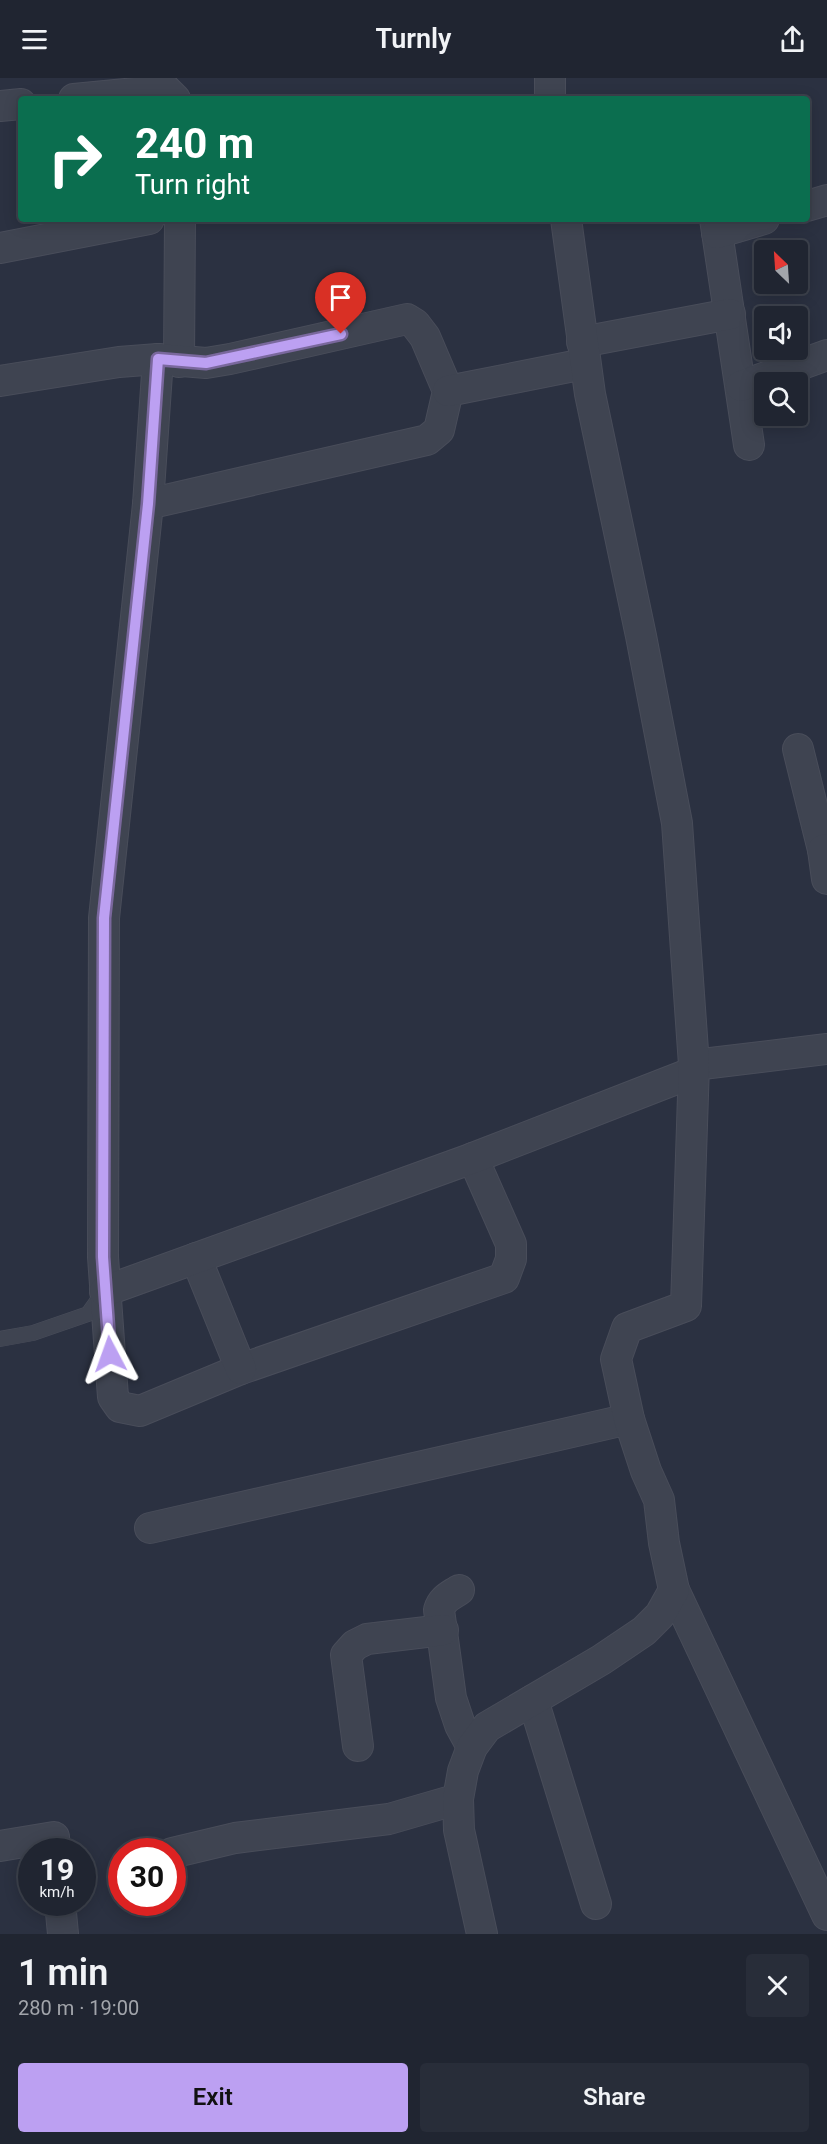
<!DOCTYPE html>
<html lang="en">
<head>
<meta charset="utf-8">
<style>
  body { margin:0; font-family:Roboto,sans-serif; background:#282d39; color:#f1f3f6; height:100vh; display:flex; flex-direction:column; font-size:22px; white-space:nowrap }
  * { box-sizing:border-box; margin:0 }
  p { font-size:20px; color:#a2a5ab }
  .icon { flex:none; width:33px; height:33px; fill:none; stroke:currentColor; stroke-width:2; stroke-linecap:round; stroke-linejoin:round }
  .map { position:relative; height:1856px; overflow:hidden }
  .drawer { display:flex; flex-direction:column; background:#202531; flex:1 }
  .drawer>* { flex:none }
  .banner { position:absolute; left:18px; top:18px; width:792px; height:126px; border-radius:6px; box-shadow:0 3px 15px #0003,0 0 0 2px #3d424d; background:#0b6e4f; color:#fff; overflow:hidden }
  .needle { width:39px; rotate:335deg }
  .tools { position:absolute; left:754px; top:162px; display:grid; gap:12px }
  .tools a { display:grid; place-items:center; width:54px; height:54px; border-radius:6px; background:#202531; box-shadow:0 3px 15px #0003,0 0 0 2px #3d424d; font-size:30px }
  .speed { position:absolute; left:18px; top:1760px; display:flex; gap:12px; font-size:30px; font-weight:700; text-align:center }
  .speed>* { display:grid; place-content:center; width:78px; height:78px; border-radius:50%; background:#202531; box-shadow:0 3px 15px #0003,0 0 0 2px #3d424d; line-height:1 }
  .speed small { font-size:15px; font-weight:400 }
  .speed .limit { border:9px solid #d22; background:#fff; color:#111 }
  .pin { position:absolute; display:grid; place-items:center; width:51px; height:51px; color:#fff; margin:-62px -26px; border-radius:50% 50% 50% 0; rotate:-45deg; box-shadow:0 0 6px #0007 }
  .pin .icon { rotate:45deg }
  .me { position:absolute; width:66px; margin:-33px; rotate:356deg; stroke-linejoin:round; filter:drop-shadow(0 0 4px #0008) }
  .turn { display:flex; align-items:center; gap:21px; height:126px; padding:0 18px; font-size:27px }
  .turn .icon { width:78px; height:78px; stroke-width:2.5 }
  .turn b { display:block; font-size:42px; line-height:51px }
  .round { display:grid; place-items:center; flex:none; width:63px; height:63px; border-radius:6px; background:#282d39 }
  .summary { display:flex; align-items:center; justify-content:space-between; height:102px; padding:0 18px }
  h1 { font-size:36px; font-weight:600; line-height:45px }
  .action { display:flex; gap:12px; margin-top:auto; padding:12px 18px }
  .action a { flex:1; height:69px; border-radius:6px; background:#bca0f2; color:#111; font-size:24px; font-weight:600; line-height:69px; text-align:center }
  .action a+a { background:#282d39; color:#f1f3f6 }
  header { display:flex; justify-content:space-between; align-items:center; height:78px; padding:0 18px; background:#202531; font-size:27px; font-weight:600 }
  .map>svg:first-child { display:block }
</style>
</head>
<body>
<header><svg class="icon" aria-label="menu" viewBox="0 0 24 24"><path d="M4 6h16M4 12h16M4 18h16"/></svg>Turnly<svg class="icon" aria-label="share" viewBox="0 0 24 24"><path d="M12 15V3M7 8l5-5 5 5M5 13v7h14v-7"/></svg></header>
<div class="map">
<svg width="827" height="1856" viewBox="0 0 827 1856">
  <rect width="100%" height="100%" fill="#2b3141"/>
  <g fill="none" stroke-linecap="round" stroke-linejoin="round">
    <g stroke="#494d5a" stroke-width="16">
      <polyline id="service" points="0,1261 33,1255 88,1236 103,1215"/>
    </g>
    <g stroke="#494d5a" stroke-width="32">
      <g id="minor">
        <polyline points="550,0 550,21"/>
        <polyline points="74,21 166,12 175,21"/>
        <polyline points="0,28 21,26"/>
        <polyline points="807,128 827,122"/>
        <polyline points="715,141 749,367"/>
        <polyline points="717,155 764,141"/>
        <polyline points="0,170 149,141"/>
        <polyline points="582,264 730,236"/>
        <polyline points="158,281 148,426 104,840 103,1179 113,1319 120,1329 140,1333 241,1291 504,1200 511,1181 511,1166 473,1080"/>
        <polyline points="179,284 180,141"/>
        <polyline points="0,303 119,284 158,281 206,285 230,281 407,241 415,246 425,259 448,313 439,352 427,362 148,426"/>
        <polyline points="741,308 827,277"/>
        <polyline points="448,313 584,286"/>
        <polyline points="798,671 823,772"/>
        <polyline points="827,771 823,772 827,801"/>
        <polyline points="694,987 827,971"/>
        <polyline points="196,1180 241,1291"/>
        <polyline points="105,1213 473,1080 694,994"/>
        <polyline points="150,1450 629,1341"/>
        <path d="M459,1512C450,1518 442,1521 439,1532L451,1620L460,1647L472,1669"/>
        <polyline points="674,1512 827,1837"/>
        <polyline points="533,1622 596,1826"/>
        <polyline points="358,1668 346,1577 355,1567 367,1561 443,1552"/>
        <polyline points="0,1768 54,1759 55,1773"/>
        <polyline points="172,1775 235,1760 389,1741 458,1721"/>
        <polyline points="60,1824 63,1856"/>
        <polyline points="482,1856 459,1752 458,1721 463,1693 472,1669 487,1649 601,1582 644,1553 660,1537 674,1512 664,1465 659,1422 646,1393 629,1341 616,1281 627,1250 686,1228 694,987 677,745 641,558 590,316 566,141"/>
      </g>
    </g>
    <use href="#service" stroke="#3f4451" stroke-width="15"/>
    <use href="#minor" stroke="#3f4451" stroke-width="30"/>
  </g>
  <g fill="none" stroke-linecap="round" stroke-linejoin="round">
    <g stroke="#7a689d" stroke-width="15">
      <polyline id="route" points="110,1276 103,1179 104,840 148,426 158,281 206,285 341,256"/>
    </g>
    <use href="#route" stroke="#bca0f2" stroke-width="10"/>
  </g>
</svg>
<div class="tools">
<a><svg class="needle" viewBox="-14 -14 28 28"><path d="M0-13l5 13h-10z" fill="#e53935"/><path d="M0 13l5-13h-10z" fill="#a2a5ab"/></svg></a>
<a><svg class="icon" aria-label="sound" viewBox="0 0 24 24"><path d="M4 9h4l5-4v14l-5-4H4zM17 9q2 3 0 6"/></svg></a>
<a><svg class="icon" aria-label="search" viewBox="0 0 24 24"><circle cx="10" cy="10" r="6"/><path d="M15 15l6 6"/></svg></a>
</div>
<div class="speed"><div>19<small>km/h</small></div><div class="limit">30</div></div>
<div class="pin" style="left:341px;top:256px;background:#d93025"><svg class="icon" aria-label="arrive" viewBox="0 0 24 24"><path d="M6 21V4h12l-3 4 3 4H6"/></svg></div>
<svg class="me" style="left:110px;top:1276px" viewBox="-20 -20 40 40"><path d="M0-17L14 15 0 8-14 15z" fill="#bca0f2" stroke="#fff" stroke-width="4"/></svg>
<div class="banner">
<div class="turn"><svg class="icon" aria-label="right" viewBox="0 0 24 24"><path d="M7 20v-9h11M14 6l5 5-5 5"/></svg><div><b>240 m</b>Turn right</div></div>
</div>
</div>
<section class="drawer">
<div class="summary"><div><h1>1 min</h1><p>280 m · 19:00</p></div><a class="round"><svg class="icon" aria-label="close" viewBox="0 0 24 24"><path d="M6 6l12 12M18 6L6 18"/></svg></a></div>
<div class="action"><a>Exit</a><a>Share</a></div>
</section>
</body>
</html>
